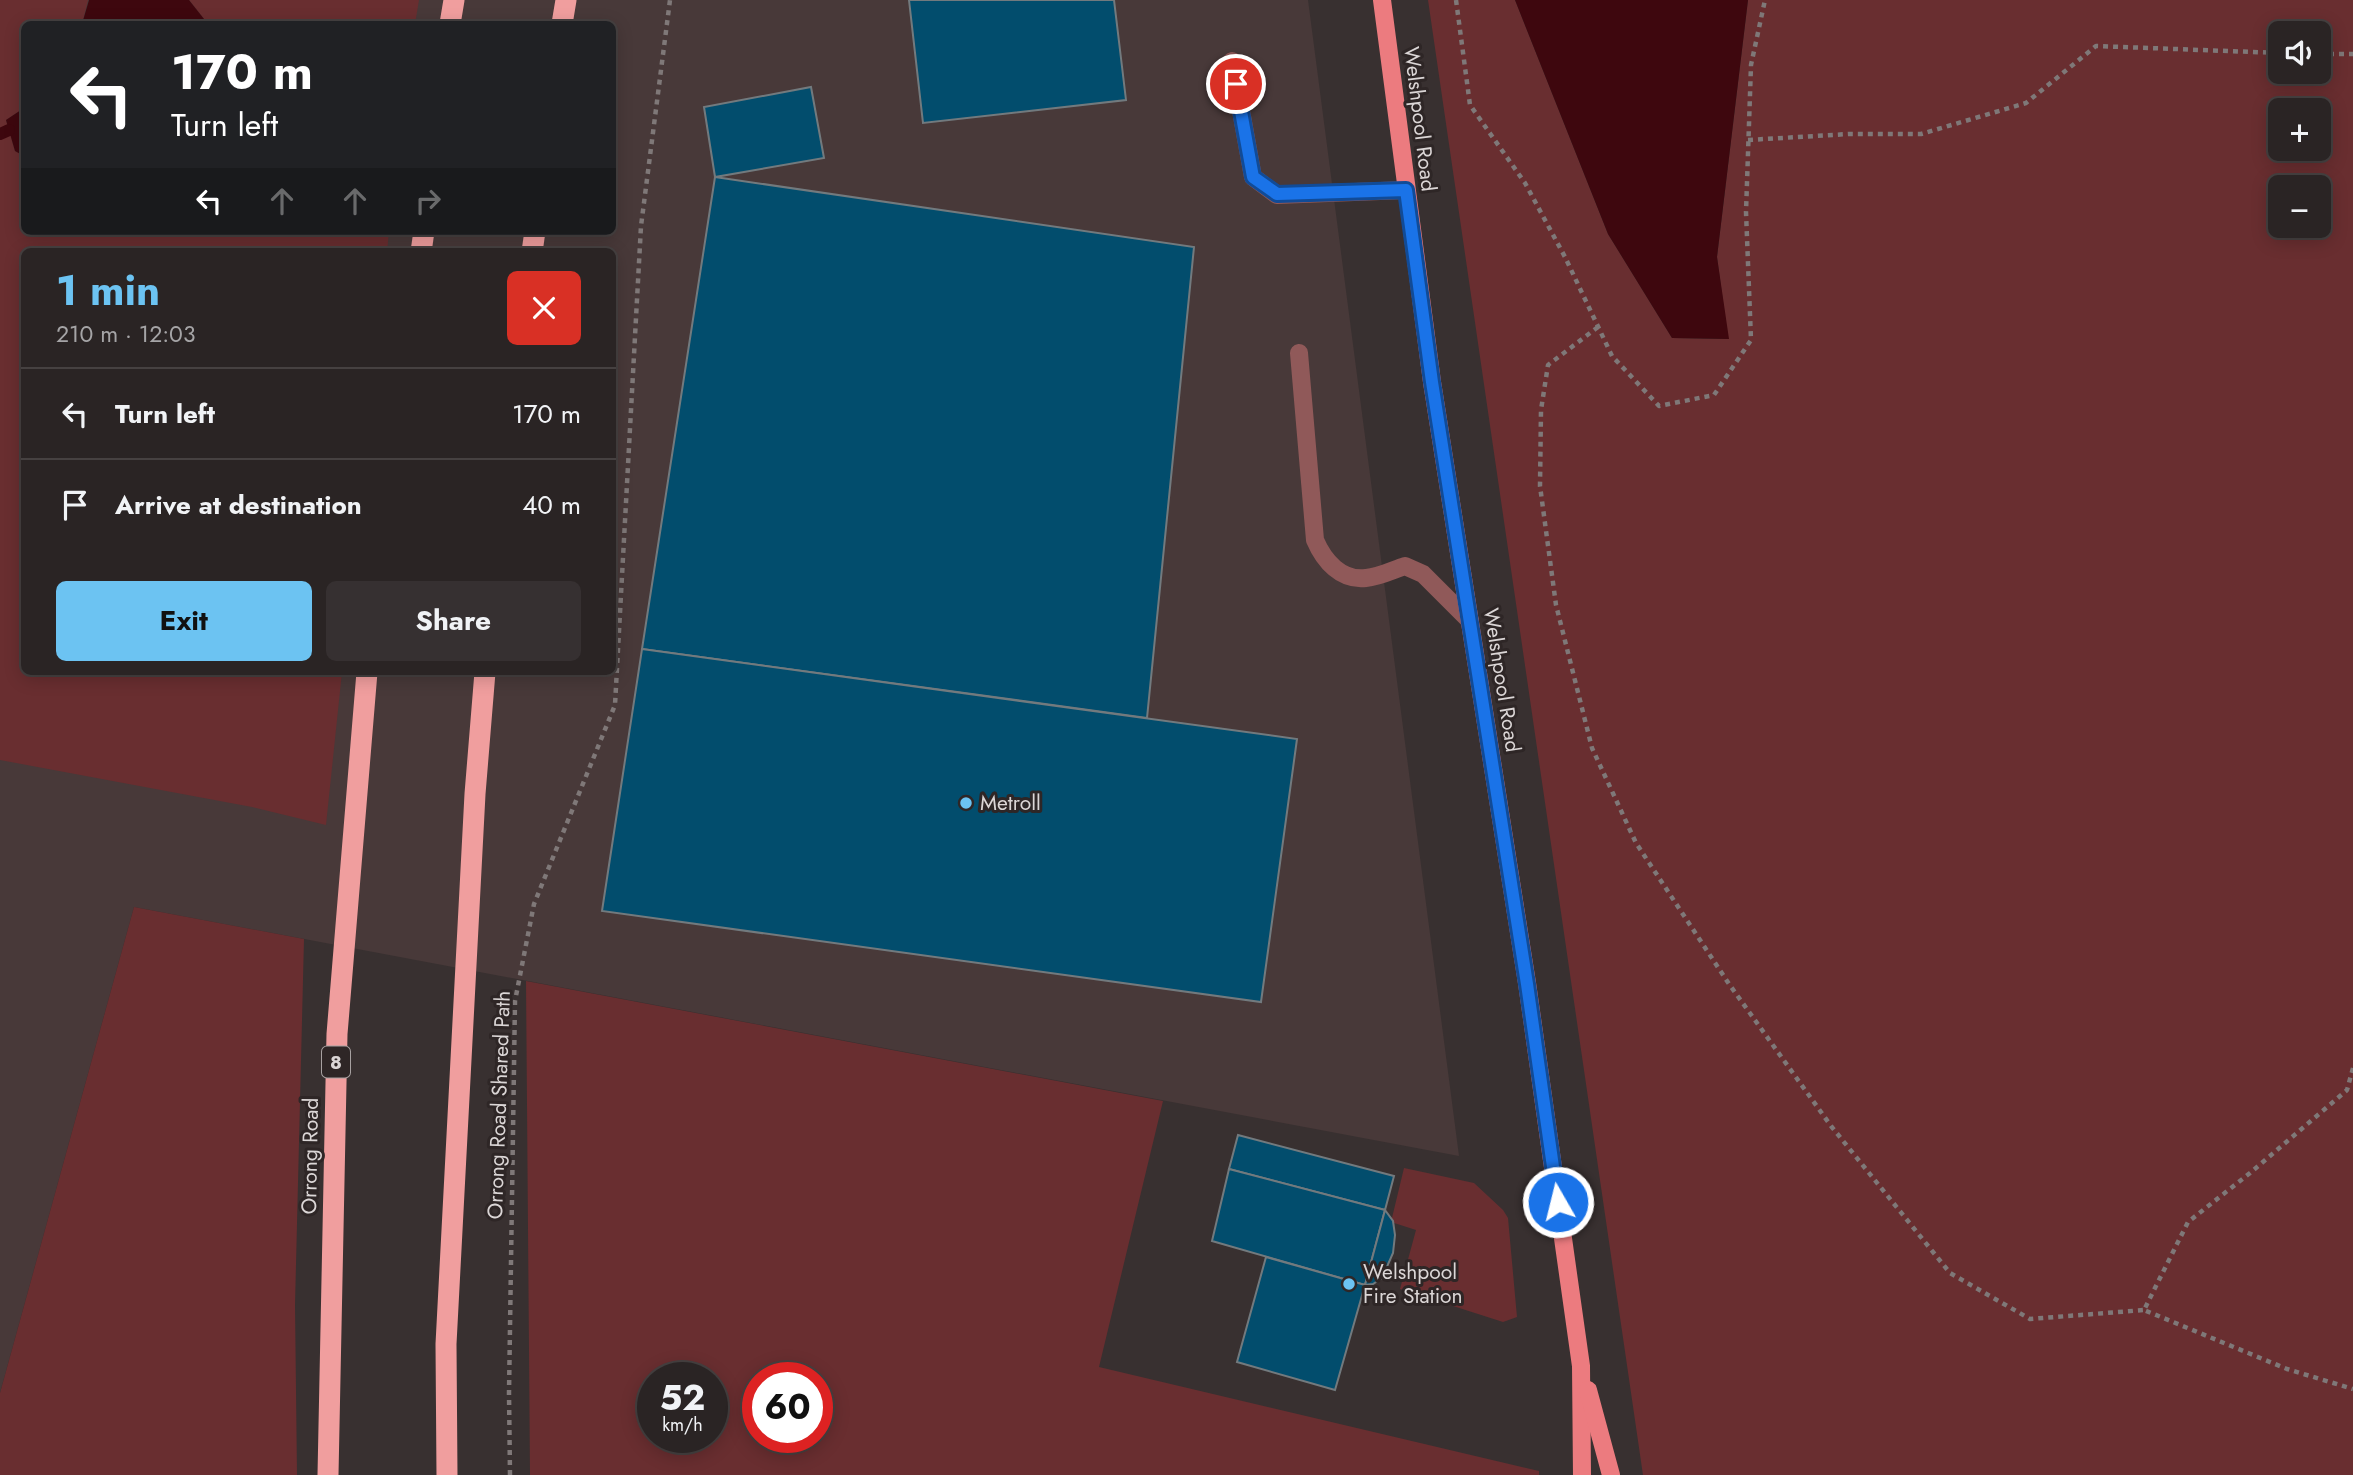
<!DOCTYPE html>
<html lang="en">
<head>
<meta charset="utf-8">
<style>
  body { margin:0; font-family:Jost,sans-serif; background:#363031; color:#f1f3f6; height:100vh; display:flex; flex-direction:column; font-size:26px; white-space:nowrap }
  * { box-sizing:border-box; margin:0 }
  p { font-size:23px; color:#a5a4a6 }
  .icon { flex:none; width:38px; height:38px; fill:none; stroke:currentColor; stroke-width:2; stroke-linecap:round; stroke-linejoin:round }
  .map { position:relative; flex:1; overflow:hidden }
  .side { position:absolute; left:21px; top:248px; width:595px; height:427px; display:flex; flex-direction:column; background:#2a2424; border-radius:10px; box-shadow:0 4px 18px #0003,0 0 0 2px #464141 }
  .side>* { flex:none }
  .banner { position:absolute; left:21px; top:21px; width:595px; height:214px; border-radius:10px; box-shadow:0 4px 18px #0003,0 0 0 2px #464141; background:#202124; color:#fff; overflow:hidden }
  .fabs { position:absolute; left:2268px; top:21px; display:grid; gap:14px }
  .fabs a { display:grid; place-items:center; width:63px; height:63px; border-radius:10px; background:#2a2424; box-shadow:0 4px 18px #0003,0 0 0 2px #464141; font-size:35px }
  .speed { position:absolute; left:637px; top:1362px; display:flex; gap:14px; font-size:35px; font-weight:700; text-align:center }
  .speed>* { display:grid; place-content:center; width:91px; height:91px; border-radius:50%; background:#2a2424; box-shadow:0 4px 18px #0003,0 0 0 2px #464141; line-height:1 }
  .speed small { font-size:18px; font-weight:400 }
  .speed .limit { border:10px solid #d22; background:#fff; color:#111 }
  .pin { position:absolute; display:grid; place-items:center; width:60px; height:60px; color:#fff; margin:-30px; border:4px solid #fff; border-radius:50%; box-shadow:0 2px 7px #0007 }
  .me { position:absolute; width:77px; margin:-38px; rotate:352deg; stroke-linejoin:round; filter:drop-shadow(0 0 5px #0008) }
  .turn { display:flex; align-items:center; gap:24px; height:147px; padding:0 35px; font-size:32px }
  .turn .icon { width:91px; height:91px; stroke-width:2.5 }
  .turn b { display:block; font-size:49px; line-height:60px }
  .lanes { display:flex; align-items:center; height:66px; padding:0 35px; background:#0003; justify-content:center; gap:35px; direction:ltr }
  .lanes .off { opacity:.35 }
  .round { display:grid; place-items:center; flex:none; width:74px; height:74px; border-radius:10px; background:#363031 }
  .headline { display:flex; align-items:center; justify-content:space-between; height:119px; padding:0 35px }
  h1 { font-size:42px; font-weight:700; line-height:52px; color:#6cc3f2 }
  .cta { display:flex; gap:14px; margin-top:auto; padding:14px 35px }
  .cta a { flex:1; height:80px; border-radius:10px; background:#6cc3f2; color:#111; font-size:28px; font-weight:700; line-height:80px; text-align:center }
  .cta a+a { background:#363031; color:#f1f3f6 }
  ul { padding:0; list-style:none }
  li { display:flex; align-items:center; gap:21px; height:91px; padding:0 35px; border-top:2px solid #464141 }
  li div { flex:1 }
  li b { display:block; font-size:26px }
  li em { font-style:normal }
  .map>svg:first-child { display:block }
</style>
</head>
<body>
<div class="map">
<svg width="2353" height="1475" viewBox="0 0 2353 1475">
  <rect width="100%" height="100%" fill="#383030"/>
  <path fill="#483939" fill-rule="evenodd" d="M0,0H1308L1459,1156L134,907L0,1393ZM24,24H612V231H24ZM24,252H612V672H24Z"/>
  <g fill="#692e30" fill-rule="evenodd">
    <polygon points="0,0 88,0 82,24 24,24 24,108 6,120 15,151 24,156 24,231 389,231 387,252 24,252 24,672 342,672 326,825 252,807 0,760"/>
    <polygon points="189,0 419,0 415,24 208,24"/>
    <path d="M1428,0H1515L1608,234L1672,338L1728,339L1717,257L1748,0H2353V1475H1643ZM2280,33H2319V72H2280ZM2280,110H2319V149H2280ZM2280,187H2319V226H2280Z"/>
    <polygon points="134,907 304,939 295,1305 297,1475 0,1475 0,1393"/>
    <path d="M526,981L1163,1101L1099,1367L1539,1471V1475H530ZM653,1377H712V1437H653ZM758,1377H817V1437H758Z"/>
    <polygon points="1404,1168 1474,1183 1503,1210 1508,1218 1517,1317 1503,1322 1400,1289 1416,1230 1391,1222"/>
  </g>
  <g fill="#3e070e">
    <polygon points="89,0 189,0 208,24 82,24"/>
    <polygon points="1515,0 1748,0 1717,257 1729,339 1672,338 1608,234"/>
    <polygon points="24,108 24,156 15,151 6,120"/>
  </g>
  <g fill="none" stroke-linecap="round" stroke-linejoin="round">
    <polyline stroke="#3e070e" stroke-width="12" points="0,134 9,130"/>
  </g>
  <g fill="#024d6d" stroke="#727a7e" stroke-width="2">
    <polygon points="909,0 1114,0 1126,100 923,123"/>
    <polygon points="811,87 824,158 715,177 704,107"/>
    <polygon points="715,177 1194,247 1147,718 642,649"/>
    <polygon points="642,649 1297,739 1261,1002 602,911"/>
    <polygon points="1238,1135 1394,1176 1385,1210 1229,1169"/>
    <polygon points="1229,1169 1385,1210 1365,1285 1212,1241"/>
    <polygon points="1385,1210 1393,1221 1395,1235 1393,1253 1382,1278 1373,1284 1365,1285"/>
    <polygon points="1266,1257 1365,1285 1335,1390 1237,1362"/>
  </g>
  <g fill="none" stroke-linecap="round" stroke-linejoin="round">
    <g stroke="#7f7878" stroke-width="4.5" stroke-dasharray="5 5" stroke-linecap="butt">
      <polyline points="1456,0 1470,105 1525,183 1565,257 1612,356 1659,406 1714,395 1751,340 1746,212 1751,65 1765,0"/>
      <polyline points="2319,54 2353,54"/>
      <polyline points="1748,140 1849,134 1921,134 2026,103 2096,46 2280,53"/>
      <polyline points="1598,327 1548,365 1541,410 1540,486 1556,605 1592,748 1636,843 1729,984 1831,1126 1950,1273 2030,1319 2144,1310"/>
      <polyline points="2353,1068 2347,1090 2250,1173 2188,1222 2144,1310 2287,1369 2353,1389"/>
      <polyline points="510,1475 509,1393 515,1001 534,904 615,705 641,226 670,0"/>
    </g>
    <g stroke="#905959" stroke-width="18">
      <polyline points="1232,61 1253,177 1277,195 1406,190"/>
      <path d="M1299,353L1315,540C1324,561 1341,581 1366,578C1379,577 1393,570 1405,566L1423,574L1470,621"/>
    </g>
    <g stroke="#ec7b7f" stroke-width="18">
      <polyline points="1382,0 1432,382 1527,983 1581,1366 1582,1475"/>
      <polyline points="1588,1390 1611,1475"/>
    </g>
    <g stroke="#f09e9e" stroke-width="21">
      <polyline points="450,24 454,0"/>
      <polyline points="562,24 566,0"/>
      <polyline points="421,252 424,231"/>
      <polyline points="532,252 535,231"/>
      <polyline points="328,1475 337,1034 367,672"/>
      <polyline points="447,1475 446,1344 475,794 485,672"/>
    </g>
  </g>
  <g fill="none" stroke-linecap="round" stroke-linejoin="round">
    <g stroke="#114b97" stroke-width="18">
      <polyline id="route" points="1236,84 1253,177 1277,194 1406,190 1432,382 1527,984 1558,1202"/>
    </g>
    <use href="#route" stroke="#1a73e8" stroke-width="12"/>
  </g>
  <g fill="#6cc3f2" stroke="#2e2626" stroke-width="2.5">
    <circle cx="966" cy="803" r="7"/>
    <circle cx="1349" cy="1284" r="7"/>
  </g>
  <g text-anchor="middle" stroke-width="6" stroke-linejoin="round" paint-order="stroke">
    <rect fill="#2e2626" stroke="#a7a1a1" stroke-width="2" x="322" y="1046.5" width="28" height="31" rx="5"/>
    <g font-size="19" font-weight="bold" fill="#dbd6d6">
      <text x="336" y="1069">8</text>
    </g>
    <g font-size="21" fill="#dbd6d6" stroke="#2e2626">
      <text transform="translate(1420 119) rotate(83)" y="7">Welshpool Road</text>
      <text transform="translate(1502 680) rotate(81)" y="7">Welshpool Road</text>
      <text transform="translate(499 1105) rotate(-88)" y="7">Orrong Road Shared Path</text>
      <text transform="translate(310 1156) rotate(-89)" y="7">Orrong Road</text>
    </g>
    <g font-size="21" fill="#dbd6d6" stroke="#2e2626" text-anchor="start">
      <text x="980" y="810">Metroll</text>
      <text x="1363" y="1279">Welshpool<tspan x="1363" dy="24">Fire Station</tspan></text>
    </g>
  </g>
</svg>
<div class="fabs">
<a><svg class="icon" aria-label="sound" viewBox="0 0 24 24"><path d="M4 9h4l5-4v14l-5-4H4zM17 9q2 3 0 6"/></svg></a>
<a>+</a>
<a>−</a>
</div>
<div class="speed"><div>52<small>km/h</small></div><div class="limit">60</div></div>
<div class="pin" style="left:1236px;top:84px;background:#d93025"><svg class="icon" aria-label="arrive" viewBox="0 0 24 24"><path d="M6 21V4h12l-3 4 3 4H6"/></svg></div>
<svg class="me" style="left:1558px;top:1202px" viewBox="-20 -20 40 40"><circle r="17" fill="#1a73e8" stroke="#fff" stroke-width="3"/><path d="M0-11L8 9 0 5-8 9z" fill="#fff"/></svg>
<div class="banner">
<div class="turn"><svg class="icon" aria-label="left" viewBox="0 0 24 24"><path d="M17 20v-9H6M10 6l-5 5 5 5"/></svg><div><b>170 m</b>Turn left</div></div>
<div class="lanes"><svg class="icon" aria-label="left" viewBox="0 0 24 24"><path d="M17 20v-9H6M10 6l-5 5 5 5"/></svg><svg class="icon off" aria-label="ahead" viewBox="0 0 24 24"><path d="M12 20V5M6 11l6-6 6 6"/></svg><svg class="icon off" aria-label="ahead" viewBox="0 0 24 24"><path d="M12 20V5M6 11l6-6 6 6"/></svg><svg class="icon off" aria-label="right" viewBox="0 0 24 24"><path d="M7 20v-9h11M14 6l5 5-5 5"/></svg></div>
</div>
<section class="side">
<div class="headline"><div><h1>1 min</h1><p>210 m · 12:03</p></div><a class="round" style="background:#d93025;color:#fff"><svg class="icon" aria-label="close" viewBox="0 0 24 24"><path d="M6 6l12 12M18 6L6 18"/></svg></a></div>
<ul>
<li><svg class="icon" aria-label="left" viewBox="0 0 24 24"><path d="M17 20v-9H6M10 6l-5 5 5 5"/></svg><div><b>Turn left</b></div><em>170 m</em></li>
<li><svg class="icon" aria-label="arrive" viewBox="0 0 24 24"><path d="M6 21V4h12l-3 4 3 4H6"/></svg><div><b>Arrive at destination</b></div><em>40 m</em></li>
</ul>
<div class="cta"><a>Exit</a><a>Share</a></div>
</section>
</div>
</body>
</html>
